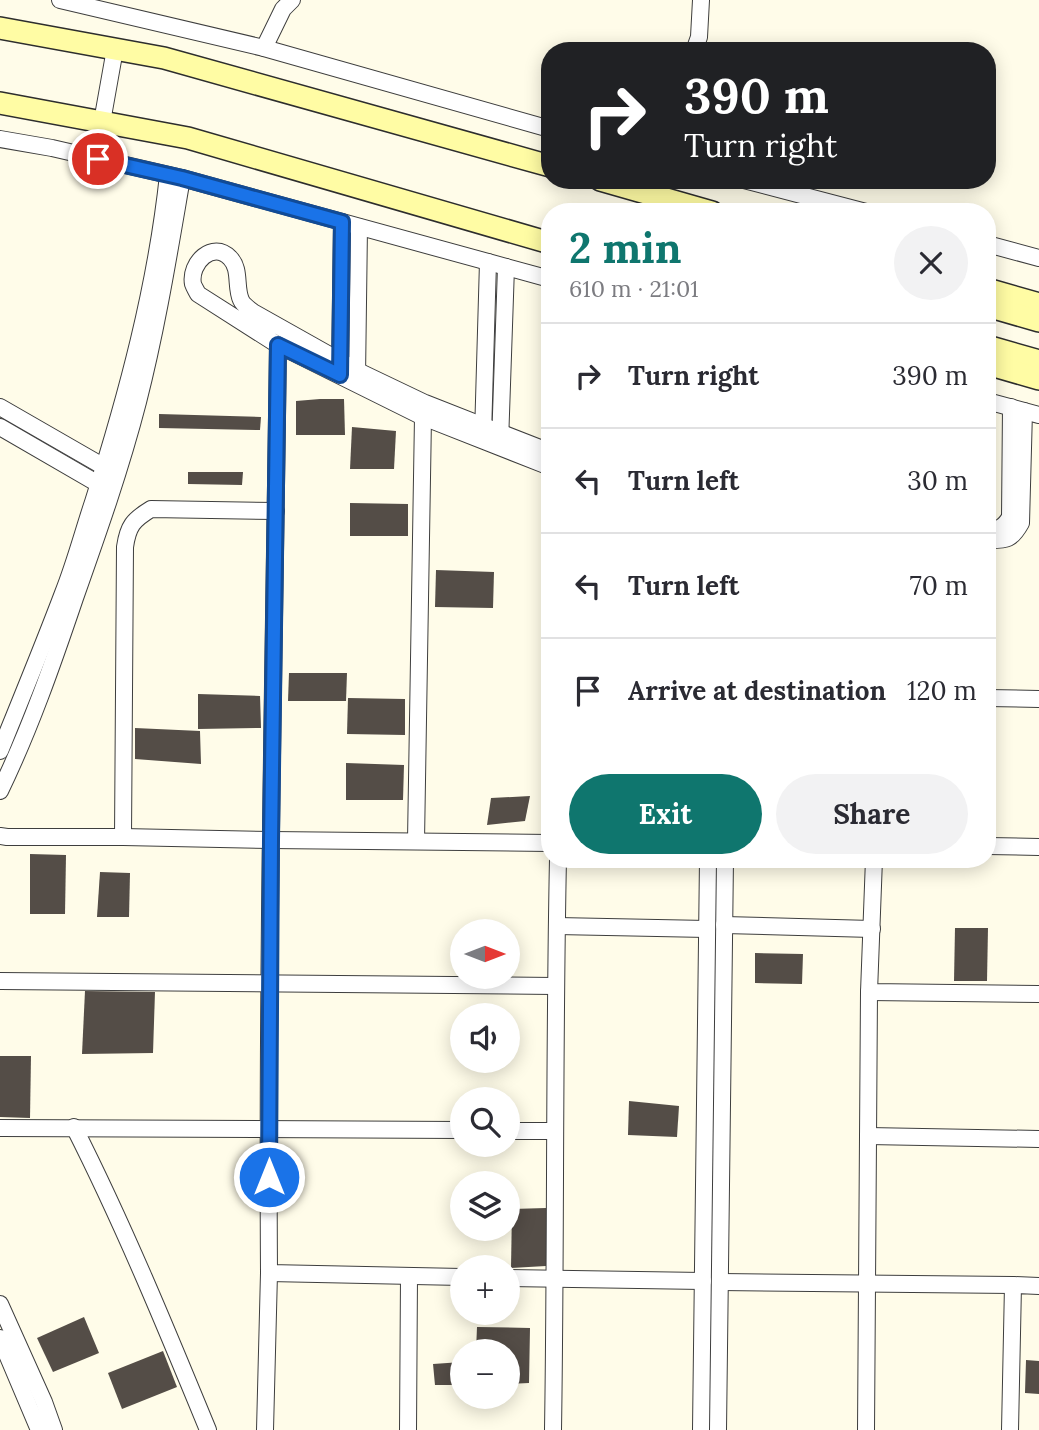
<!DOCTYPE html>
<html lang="en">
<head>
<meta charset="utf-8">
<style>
  body { margin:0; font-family:Lora,serif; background:#f2f2f3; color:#2b2b33; height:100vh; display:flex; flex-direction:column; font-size:26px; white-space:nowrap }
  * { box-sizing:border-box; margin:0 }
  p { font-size:23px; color:#7c7c81 }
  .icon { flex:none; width:38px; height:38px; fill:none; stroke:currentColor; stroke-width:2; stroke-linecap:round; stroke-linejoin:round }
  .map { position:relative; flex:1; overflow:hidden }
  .side { position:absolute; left:541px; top:203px; width:455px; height:665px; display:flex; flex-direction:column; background:#fff; border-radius:28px; box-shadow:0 4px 18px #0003 }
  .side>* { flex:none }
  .banner { position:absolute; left:541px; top:42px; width:455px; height:147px; border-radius:28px; box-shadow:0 4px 18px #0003; background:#202124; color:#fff; overflow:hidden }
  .needle { width:46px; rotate:90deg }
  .fabs { position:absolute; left:450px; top:919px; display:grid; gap:14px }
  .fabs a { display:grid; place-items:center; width:70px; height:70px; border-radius:50%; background:#fff; box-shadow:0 4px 18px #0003; font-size:35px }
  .pin { position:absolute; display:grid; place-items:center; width:60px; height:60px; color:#fff; margin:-30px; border:4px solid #fff; border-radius:50%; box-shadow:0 2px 7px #0007 }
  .me { position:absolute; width:77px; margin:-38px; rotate:0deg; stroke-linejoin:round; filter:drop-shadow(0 0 5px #0008) }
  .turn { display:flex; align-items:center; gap:24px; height:147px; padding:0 28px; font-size:32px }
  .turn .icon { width:91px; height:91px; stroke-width:2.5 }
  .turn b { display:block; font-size:49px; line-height:60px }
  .round { display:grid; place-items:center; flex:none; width:74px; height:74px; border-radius:37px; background:#f2f2f3 }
  .overview { display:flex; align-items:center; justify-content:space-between; height:119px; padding:0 28px }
  h1 { font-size:42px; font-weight:700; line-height:52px; color:#0f766e }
  .action { display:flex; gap:14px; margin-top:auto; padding:14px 28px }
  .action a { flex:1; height:80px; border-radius:42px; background:#0f766e; color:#fff; font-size:28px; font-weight:700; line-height:80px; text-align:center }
  .action a+a { background:#f2f2f3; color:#2b2b33 }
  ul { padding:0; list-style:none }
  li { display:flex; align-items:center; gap:21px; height:105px; padding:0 28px; border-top:2px solid #e1e1e2 }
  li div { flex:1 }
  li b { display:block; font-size:26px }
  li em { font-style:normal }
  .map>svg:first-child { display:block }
</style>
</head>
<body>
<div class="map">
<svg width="1039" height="1430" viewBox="0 0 1039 1430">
  <rect width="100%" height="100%" fill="#fffce9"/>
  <g fill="#544d47">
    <polygon points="320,399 344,399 345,435 296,435 296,401"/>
    <polygon points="159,414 261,417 260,430 159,428"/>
    <polygon points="352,427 396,431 394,469 350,469"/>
    <polygon points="188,472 243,472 242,485 188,484"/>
    <polygon points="350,503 408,504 408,536 350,536"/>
    <polygon points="436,570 494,572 493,608 435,607"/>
    <polygon points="289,673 347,673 346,701 288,701"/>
    <polygon points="198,694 260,696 261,728 198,729"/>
    <polygon points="348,698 405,699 405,735 347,734"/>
    <polygon points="135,728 200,731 201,764 135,759"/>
    <polygon points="346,763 404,765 403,800 346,800"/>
    <polygon points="530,796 525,821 487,825 491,798"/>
    <polygon points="30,854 66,855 65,914 30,914"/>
    <polygon points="100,872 130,873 129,917 97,917"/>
    <polygon points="955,928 988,928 987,981 954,981"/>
    <polygon points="755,953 803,954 802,984 755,983"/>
    <polygon points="85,991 155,992 153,1053 82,1054"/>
    <polygon points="0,1056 31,1056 30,1118 0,1117"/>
    <polygon points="629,1101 679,1106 677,1137 628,1135"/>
    <polygon points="546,1208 546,1266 511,1268 512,1209"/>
    <polygon points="84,1317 99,1353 53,1372 37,1338"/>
    <polygon points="477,1327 530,1328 529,1383 508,1384 508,1351 476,1351"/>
    <polygon points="163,1351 177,1387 122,1409 108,1373"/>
    <polygon points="1026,1360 1039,1361 1039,1394 1025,1393"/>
    <polygon points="462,1362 462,1385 435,1385 433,1364"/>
  </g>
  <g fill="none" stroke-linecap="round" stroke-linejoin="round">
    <g stroke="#3e3e3e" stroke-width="18">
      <g id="minor">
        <polyline points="60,0 264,48 550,129"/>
        <polyline points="264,48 283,9 292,0"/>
        <polyline points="694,51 699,37 701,0"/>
        <polyline points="102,122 115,49"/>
        <polyline points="0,139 52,148 182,178 550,279"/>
        <polyline points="744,180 866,212"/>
        <polyline points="987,244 1039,258"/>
        <path d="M278,345C274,654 267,964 269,1273L462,1277"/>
        <polyline points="340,369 342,222"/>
        <polyline points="357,378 359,227"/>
        <polyline points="987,401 1039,415"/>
        <polyline points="0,407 113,472"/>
        <polyline points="0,427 107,489"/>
        <polyline points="483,435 488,262"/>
        <polyline points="500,443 506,267"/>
        <path d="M550,452L425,403L358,371L253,312C248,308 243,305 241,300C235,287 241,269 230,258C213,240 189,263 193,284C194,287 196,290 198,294L278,345L423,417L550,467"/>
        <path d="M987,530C999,530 1004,527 1010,517L1011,407"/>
        <path d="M987,540C1006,540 1011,541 1021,523L1024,411"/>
        <polyline points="987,698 1039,699"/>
        <path d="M0,751C21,699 43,646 63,593C75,563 83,532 93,502C127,395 156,287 168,175"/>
        <path d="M0,791C30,729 53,663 75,598C98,533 121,468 138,402C157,328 169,253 182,178"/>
        <polyline points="0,836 7,837 123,837 271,840 550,843"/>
        <path d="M123,837L125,547C128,526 133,520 151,509L276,511"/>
        <polyline points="416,841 423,417"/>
        <polyline points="987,846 1039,847"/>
        <polyline points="874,859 869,992 1039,994"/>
        <polyline points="724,925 872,929"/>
        <polyline points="557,926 707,929"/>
        <polyline points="0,981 555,986"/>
        <path d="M74,1127C124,1226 166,1328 208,1430"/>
        <polyline points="0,1128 462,1130"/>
        <polyline points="508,1131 555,1131"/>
        <polyline points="868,1136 1039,1139"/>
        <polyline points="508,1278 703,1281"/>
        <polyline points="720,1282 1013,1285"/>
        <polyline points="0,1304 44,1402 54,1430"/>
        <polyline points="0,1338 39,1430"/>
        <polyline points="265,1430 269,1273"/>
        <polyline points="408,1430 409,1276"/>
        <path d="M553,1430C556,1240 554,1050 558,859"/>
        <polyline points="701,1430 708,859"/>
        <polyline points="718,1430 725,859"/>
        <polyline points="866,1430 869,992"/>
        <polyline points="1010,1430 1013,1285 1039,1286"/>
      </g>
    </g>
    <g stroke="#2d2d2d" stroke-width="24">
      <g id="secondary">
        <polyline points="0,28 164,58 550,166"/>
        <polyline points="0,103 188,138 550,243"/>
        <polyline points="600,180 712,212"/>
        <polyline points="987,289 1039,304"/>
        <polyline points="987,306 1039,321"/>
        <polyline points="987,346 1039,361"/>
        <polyline points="987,364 1039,379"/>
      </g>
    </g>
    <use href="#minor" stroke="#fff" stroke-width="16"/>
    <use href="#secondary" stroke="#fffca4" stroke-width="21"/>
  </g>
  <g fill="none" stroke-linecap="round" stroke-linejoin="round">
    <g stroke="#114b97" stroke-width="18">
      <polyline id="route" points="98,159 182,178 342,222 340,375 278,345 271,840 269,1177"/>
    </g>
    <use href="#route" stroke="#1a73e8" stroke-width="12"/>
  </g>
</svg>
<div class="fabs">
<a><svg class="needle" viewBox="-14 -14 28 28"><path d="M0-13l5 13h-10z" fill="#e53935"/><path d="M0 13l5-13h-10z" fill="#7c7c81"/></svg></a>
<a><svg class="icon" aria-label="sound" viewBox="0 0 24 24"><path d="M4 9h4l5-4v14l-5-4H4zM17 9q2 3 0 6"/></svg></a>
<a><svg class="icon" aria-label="search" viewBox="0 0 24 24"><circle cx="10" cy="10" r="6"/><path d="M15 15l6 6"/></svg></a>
<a><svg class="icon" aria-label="layers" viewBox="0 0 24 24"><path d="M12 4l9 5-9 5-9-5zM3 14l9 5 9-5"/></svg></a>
<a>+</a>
<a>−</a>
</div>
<div class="pin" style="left:98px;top:159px;background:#d93025"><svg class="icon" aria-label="arrive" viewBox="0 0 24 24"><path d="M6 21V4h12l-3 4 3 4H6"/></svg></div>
<svg class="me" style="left:269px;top:1177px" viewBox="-20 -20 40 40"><circle r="17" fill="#1a73e8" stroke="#fff" stroke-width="3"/><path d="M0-11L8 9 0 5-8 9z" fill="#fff"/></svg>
<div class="banner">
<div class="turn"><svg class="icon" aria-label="right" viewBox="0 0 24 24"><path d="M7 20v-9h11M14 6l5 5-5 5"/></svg><div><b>390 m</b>Turn right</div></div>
</div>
<section class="side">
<div class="overview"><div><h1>2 min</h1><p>610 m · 21:01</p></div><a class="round"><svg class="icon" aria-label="close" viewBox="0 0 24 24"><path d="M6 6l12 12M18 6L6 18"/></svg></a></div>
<ul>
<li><svg class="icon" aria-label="right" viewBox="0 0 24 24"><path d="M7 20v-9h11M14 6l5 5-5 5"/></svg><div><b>Turn right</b></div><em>390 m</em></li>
<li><svg class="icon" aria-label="left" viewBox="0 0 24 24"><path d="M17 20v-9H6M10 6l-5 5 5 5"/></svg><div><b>Turn left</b></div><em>30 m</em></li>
<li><svg class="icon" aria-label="left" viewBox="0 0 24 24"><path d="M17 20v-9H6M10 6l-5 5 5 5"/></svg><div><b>Turn left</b></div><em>70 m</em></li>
<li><svg class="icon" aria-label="arrive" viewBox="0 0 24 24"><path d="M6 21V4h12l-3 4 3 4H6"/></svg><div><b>Arrive at destination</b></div><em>120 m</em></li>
</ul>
<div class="action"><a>Exit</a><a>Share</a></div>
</section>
</div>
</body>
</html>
